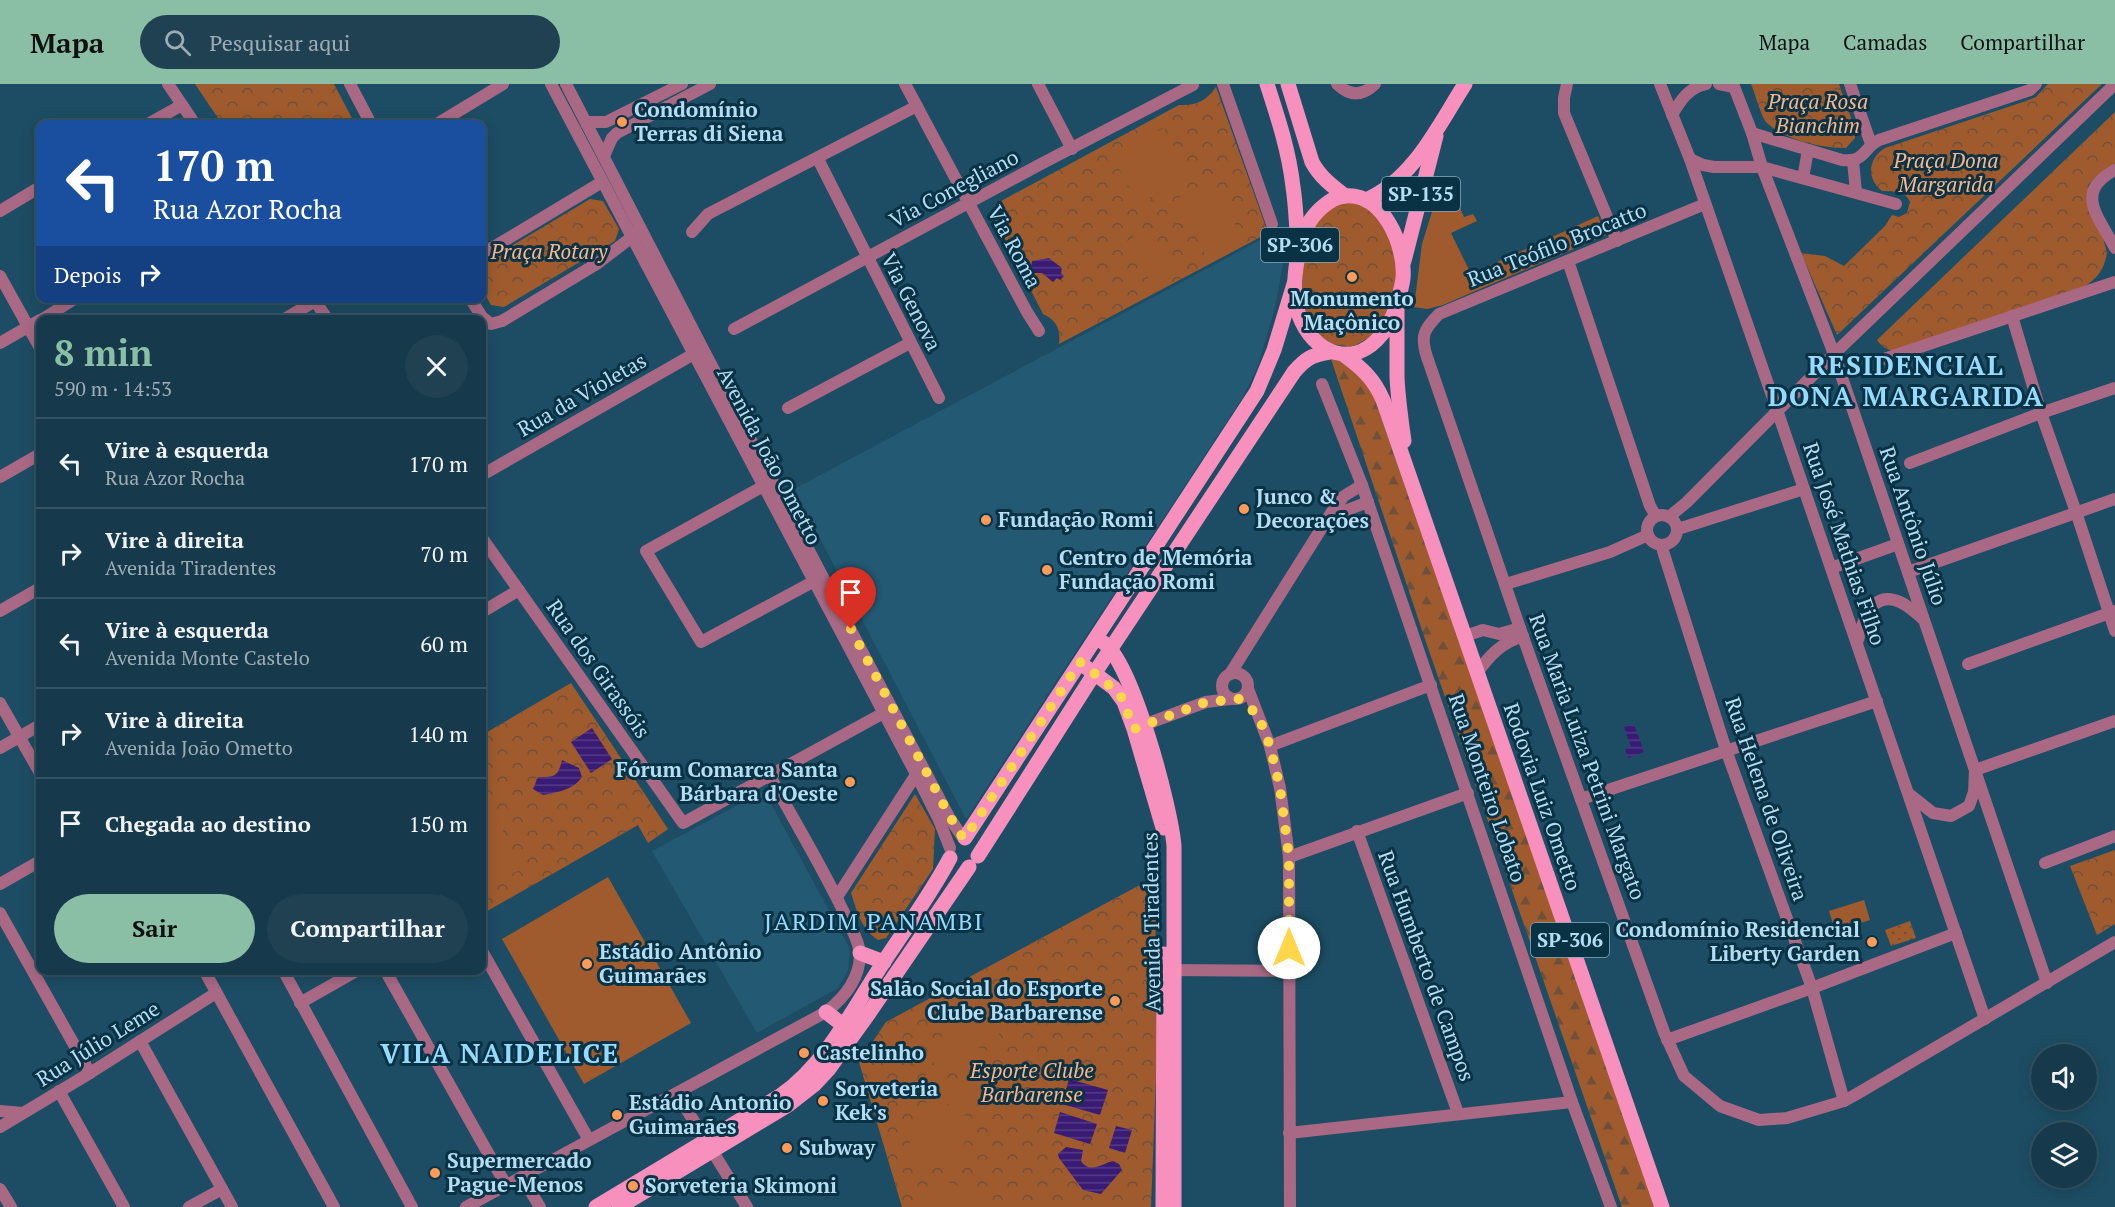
<!DOCTYPE html>
<html lang="pt">
<head>
<meta charset="utf-8">
<style>
  body { margin:0; font-family:"PT Serif",serif; background:#1f4152; color:#f1f3f6; height:100vh; display:flex; flex-direction:column; font-size:22px; white-space:nowrap }
  * { box-sizing:border-box; margin:0 }
  p { font-size:20px; color:#9eadb5 }
  .icon { flex:none; width:33px; height:33px; fill:none; stroke:currentColor; stroke-width:2; stroke-linecap:round; stroke-linejoin:round }
  .map { position:relative; flex:1; overflow:hidden }
  .side { position:absolute; left:36px; top:231px; width:450px; height:660px; display:flex; flex-direction:column; background:#163a4b; border-radius:12px; box-shadow:0 3px 15px #0003,0 0 0 2px #355463 }
  .side>* { flex:none }
  .top-card { position:absolute; left:36px; top:36px; width:450px; height:183px; border-radius:12px; box-shadow:0 3px 15px #0003,0 0 0 2px #355463; background:#1a4fa0; color:#fff; overflow:hidden }
  .buttons { position:absolute; left:2031px; top:960px; display:grid; gap:12px }
  .buttons a { display:grid; place-items:center; width:66px; height:66px; border-radius:50%; background:#163a4b; box-shadow:0 3px 15px #0003,0 0 0 2px #355463; font-size:30px }
  .pin { position:absolute; display:grid; place-items:center; width:51px; height:51px; color:#fff; margin:-62px -26px; border-radius:50% 50% 50% 0; rotate:-45deg; box-shadow:0 0 6px #0007 }
  .pin .icon { rotate:45deg }
  .me { position:absolute; width:66px; margin:-33px; rotate:0deg; stroke-linejoin:round; filter:drop-shadow(0 0 4px #0008) }
  .turn { display:flex; align-items:center; gap:21px; height:126px; padding:0 18px; font-size:27px }
  .turn .icon { width:78px; height:78px; stroke-width:2.5 }
  .turn b { display:block; font-size:42px; line-height:51px }
  .then { display:flex; align-items:center; height:57px; padding:0 18px; background:#0003; gap:12px; font-size:22px }
  .round { display:grid; place-items:center; flex:none; width:63px; height:63px; border-radius:32px; background:#1f4152 }
  .overview { display:flex; align-items:center; justify-content:space-between; height:102px; padding:0 18px }
  h1 { font-size:36px; font-weight:800; line-height:45px; color:#8abfa5 }
  .primary-button { display:flex; gap:12px; margin-top:auto; padding:12px 18px }
  .primary-button a { flex:1; height:69px; border-radius:36px; background:#8abfa5; color:#111; font-size:24px; font-weight:800; line-height:69px; text-align:center }
  .primary-button a+a { background:#1f4152; color:#f1f3f6 }
  ul { padding:0; list-style:none }
  li { display:flex; align-items:center; gap:18px; height:90px; padding:0 18px; border-top:2px solid #355463 }
  li div { flex:1 }
  li b { display:block; font-size:22px }
  li em { font-style:normal }
  header { display:flex; align-items:center; gap:36px; box-sizing:border-box; height:84px; padding:0 30px; background:#8abfa5; color:#111 }
  header strong { font-size:28px }
  nav { display:flex; gap:33px; margin-inline-start:auto; font-size:21px }
  .search { width:420px; height:54px; background:#1f4152; display:flex; align-items:center; gap:15px; box-sizing:border-box; padding:0 21px; border-radius:33px; color:#9eadb5; font-size:22px }
  .map>svg:first-child { display:block }
</style>
</head>
<body>
<header>
<strong>Mapa</strong>
<div class="search"><svg class="icon" aria-label="search" viewBox="0 0 24 24"><circle cx="10" cy="10" r="6"/><path d="M15 15l6 6"/></svg>Pesquisar aqui</div>
<nav><a>Mapa</a><a>Camadas</a><a>Compartilhar</a></nav>
</header>
<div class="map">
<svg width="2115" height="1123" viewBox="0 0 2115 1123">
  <defs>
    <pattern id="grass-dots" width="8" height="8" patternUnits="userSpaceOnUse" patternTransform="scale(1.5)"><rect width="8" height="8" fill="#9f5b2d"/><path d="M2 2h.1M6 6h.1" fill="none" stroke="#70503a" stroke-width="1.8" stroke-linecap="round"/></pattern>
    <pattern id="forest-firs" width="22" height="20" patternUnits="userSpaceOnUse" patternTransform="scale(1.5)"><rect width="22" height="20" fill="#9f5b2d"/><path d="M5 1l3.5 6h-7zM16 11l3.5 6h-7z" fill="#70503a"/></pattern>
    <pattern id="park-crowns" width="20" height="18" patternUnits="userSpaceOnUse" patternTransform="scale(1.5)"><rect width="20" height="18" fill="#9f5b2d"/><path d="M2 6a3 3 0 1 1 6 0M12 15a3 3 0 1 1 6 0" fill="none" stroke="#70503a"/></pattern>
    <pattern id="water-rules" width="6" height="5" patternUnits="userSpaceOnUse" patternTransform="scale(1.5)"><rect width="6" height="5" fill="#391b73"/><path d="M0 2.5h6" fill="none" stroke="#533c88"/></pattern>
  </defs>
  <rect width="100%" height="100%" fill="#1d4d64"/>
  <g fill="#235973">
    <polygon points="1281,145 1285,167 1275,224 1257,284 1243,313 966,735 794,405"/>
    <polygon points="764,707 850,865 848,886 838,904 757,949 652,767"/>
  </g>
  <polygon fill="url(#grass-dots)" points="1910,837 1916,854 1891,862 1885,846"/>
  <polygon fill="url(#forest-firs)" points="1331,275 1347,279 1368,296 1656,1123 1622,1123 1428,564"/>
  <g fill="url(#park-crowns)">
    <polygon points="195,0 334,0 355,40 222,40"/>
    <path d="M1751,0H1839L1855,45V54L1846,64C1821,64 1787,57 1767,39C1761,33 1755,9 1751,0Z"/>
    <path d="M2048,0H2102L1837,251L1801,169L1825,172L1844,182L1885,142L1892,131L1899,133L1907,129L1910,118C1905,106 1894,108 1882,107C1866,94 1868,75 1885,64L2026,17L2036,13Z"/>
    <path d="M1216,3L1268,149L1059,260C1061,245 1056,236 1043,230L994,134L995,122L1001,117L1179,21C1196,22 1206,17 1216,3Z"/>
    <path d="M2115,28V82C2103,86 2096,90 2089,101L2107,169C2104,185 2098,194 2085,202L1895,267C1887,266 1882,263 1877,256Z"/>
    <polygon points="590,115 603,117 619,145 615,157 504,223 491,221 482,205 483,179"/>
    <polygon points="1351,117 1372,124 1397,167 1396,206 1377,249 1356,261 1348,263 1333,260 1318,251 1307,234 1302,207 1304,170 1312,144 1332,121"/>
    <polygon points="571,599 668,745 648,759 638,741 482,830 482,651"/>
    <path d="M915,710L935,745L933,785L886,854L878,856C861,845 857,827 851,809Z"/>
    <polygon points="2115,766 2115,840 2097,851 2070,782"/>
    <polygon points="1156,798 1155,889 1157,965 1151,1123 902,1123 859,978 886,938 1138,802"/>
  </g>
  <g fill="#9f5b2d">
    <polygon points="1164,44 1190,92 1138,120 1112,71"/>
    <polygon points="1210,96 1244,157 1209,177 1175,116"/>
    <polygon points="1441,99 1451,104 1464,133 1473,130 1477,137 1451,149 1471,190 1598,132 1606,151 1443,221 1427,225 1414,223 1422,160"/>
    <polygon points="1150,143 1176,189 1153,202 1127,157"/>
    <polygon points="491,725 523,784 482,807 482,730"/>
    <polygon points="608,793 691,939 584,1000 502,855"/>
    <polygon points="1864,816 1870,836 1835,847 1829,827"/>
    <polygon points="946,924 1002,940 995,965 938,949"/>
    <polygon points="941,953 989,967 981,993 933,979"/>
    <polygon points="927,988 977,1002 970,1027 919,1012"/>
    <polygon points="923,1018 972,1034 955,1088 905,1072"/>
    <polygon points="936,1094 993,1113 990,1123 926,1123"/>
  </g>
  <g fill="url(#water-rules)">
    <polygon points="1049,174 1062,184 1061,189 1064,192 1060,196 1057,194 1053,198 1042,189 1030,189 1032,177"/>
    <polygon points="1634,640 1644,668 1628,674 1625,665 1631,663 1624,643"/>
    <polygon points="592,644 612,675 591,689 571,658"/>
    <path d="M562,676L579,684L582,693C573,706 558,708 543,711L533,705L538,693C555,693 558,693 562,676Z"/>
    <polygon points="1069,995 1108,1006 1100,1031 1062,1020"/>
    <polygon points="1060,1028 1097,1040 1090,1060 1054,1049"/>
    <polygon points="1116,1042 1132,1046 1125,1069 1109,1064"/>
    <path d="M1066,1063L1083,1066L1081,1077C1090,1090 1101,1080 1113,1077L1119,1080L1122,1086L1101,1110L1083,1106L1059,1074L1058,1070Z"/>
  </g>
  <g fill="none" stroke-linecap="round" stroke-linejoin="round">
    <g stroke="#a96985" stroke-width="12">
      <polyline points="168,0 195,40"/>
      <polyline points="350,0 371,40"/>
      <polyline points="551,0 916,690 939,736 950,764"/>
      <polyline points="566,0 703,265 949,733 963,754"/>
      <polyline points="905,0 1027,228 1039,247"/>
      <polyline points="1038,0 1072,65"/>
      <polyline points="1223,0 1272,140"/>
      <path d="M1337,0C1350,13 1363,12 1375,0"/>
      <polyline points="1567,0 1564,14 1564,29 1617,157"/>
      <polyline points="1660,0 1690,75 1777,326 1985,935"/>
      <polyline points="1719,0 1734,3"/>
      <polyline points="1733,0 1752,49 1762,83 1834,270 2047,899"/>
      <polyline points="1850,0 1871,60"/>
      <path d="M1672,31C1680,17 1689,3 1706,0"/>
      <polyline points="586,38 606,38 682,0"/>
      <polyline points="148,40 182,21"/>
      <polyline points="437,40 503,0"/>
      <path d="M1752,49L1842,76C1866,78 1862,65 1879,56L2030,6L2036,0"/>
      <polyline points="604,72 612,54 617,49 710,0"/>
      <polyline points="818,75 939,314"/>
      <polyline points="1690,75 1703,81 1714,83 1762,83 1896,120"/>
      <polyline points="1853,77 1856,108"/>
      <path d="M2115,86C2073,108 2099,133 2115,164"/>
      <polyline points="1803,94 1808,66"/>
      <path d="M1705,120L1439,230C1424,245 1420,252 1427,273L1523,553L1664,948L1684,992L1720,1022L1759,1036L1787,1034L1844,1017L1855,1011L2115,858"/>
      <polyline points="0,127 40,103"/>
      <polyline points="692,148 708,130 917,22"/>
      <polyline points="482,170 602,98"/>
      <polyline points="1568,177 1650,422 1656,432"/>
      <polyline points="0,192 40,264"/>
      <polyline points="313,214 328,236"/>
      <polyline points="470,214 482,233 491,240 502,237 598,179 636,150"/>
      <polyline points="2012,232 2041,329 2076,428 2115,547"/>
      <polyline points="41,236 76,214"/>
      <polyline points="283,236 315,217"/>
      <polyline points="734,245 1039,81 1193,1"/>
      <polyline points="0,259 40,236"/>
      <polyline points="1884,275 2115,198"/>
      <polyline points="1322,300 1362,401 1572,1018 1611,1123"/>
      <polyline points="788,324 910,259"/>
      <polyline points="1910,379 2041,329 2115,304"/>
      <polyline points="482,391 699,267"/>
      <polyline points="0,393 40,370"/>
      <polyline points="769,399 646,467 701,558 820,494"/>
      <circle cx="1662" cy="446" r="15"/>
      <polyline points="1669,433 1687,418 1834,270 2115,0"/>
      <polyline points="1329,437 1342,428 1368,418"/>
      <polyline points="1678,445 1804,405"/>
      <polyline points="482,454 683,739 889,626"/>
      <polyline points="1663,461 1663,467 1726,666 1812,904 1844,1017"/>
      <polyline points="1831,484 1898,460"/>
      <polyline points="1908,488 2115,415"/>
      <polyline points="1506,500 1610,468 1648,451"/>
      <polyline points="0,527 40,504"/>
      <polyline points="482,528 519,506"/>
      <polyline points="1465,552 1483,546 1499,550 1520,544"/>
      <path d="M1857,559C1862,539 1871,505 1900,518C1909,522 1916,529 1923,535"/>
      <polyline points="1968,580 2115,527"/>
      <circle cx="1235" cy="602" r="13"/>
      <path d="M1477,589C1490,571 1501,559 1523,552"/>
      <polyline points="1230,590 1333,426 1344,412 1362,401"/>
      <polyline points="1248,605 1270,662 1280,704 1289,773 1290,1123"/>
      <polyline points="0,619 40,689"/>
      <polyline points="1138,643 1206,618 1230,615"/>
      <polyline points="1270,662 1431,601"/>
      <polyline points="0,664 40,641"/>
      <polyline points="1909,710 1933,729 1951,732 1969,722 1974,708 1975,686 2115,637"/>
      <polyline points="1581,715 1877,617"/>
      <polyline points="1357,747 1458,1029"/>
      <polyline points="1289,773 1468,709"/>
      <polyline points="2045,779 2115,752"/>
      <polyline points="0,800 40,777"/>
      <polyline points="837,813 919,686"/>
      <polyline points="0,829 90,989"/>
      <polyline points="482,867 589,1056"/>
      <polyline points="204,886 334,1123"/>
      <polyline points="283,886 412,1123"/>
      <polyline points="385,886 506,1101"/>
      <polyline points="1167,886 1289,887"/>
      <polyline points="300,919 358,886"/>
      <polyline points="1667,956 1812,904 1956,849"/>
      <polyline points="140,957 232,1123"/>
      <polyline points="59,1007 124,1123"/>
      <polyline points="677,1010 747,1123"/>
      <polyline points="0,1027 23,1029"/>
      <polyline points="0,1043 90,989 216,909"/>
      <polyline points="1289,1049 1572,1018"/>
      <polyline points="522,1093 540,1123"/>
      <polyline points="0,1105 11,1123"/>
      <polyline points="189,1123 222,1105"/>
      <path d="M466,1123L826,928C844,914 859,896 860,872C860,858 851,845 846,833C824,785 795,739 770,692"/>
    </g>
    <g stroke="#f890be" stroke-width="15">
      <path d="M1267,0C1278,34 1289,67 1293,103C1296,121 1296,140 1298,158"/>
      <path d="M1288,0L1312,78C1320,93 1332,102 1345,112"/>
      <path d="M1366,116C1414,95 1438,42 1465,0"/>
      <polyline points="1404,177 1436,52"/>
      <path d="M1397,222C1393,231 1389,242 1382,250C1354,286 1313,270 1299,231C1293,213 1294,196 1297,177C1298,165 1301,153 1307,142C1314,129 1329,114 1344,112C1383,107 1406,163 1403,194C1402,205 1397,215 1397,225C1397,248 1397,271 1397,293C1398,314 1401,336 1404,357"/>
      <path d="M1344,271C1362,284 1374,295 1383,316L1662,1123"/>
      <path d="M1104,559C1133,580 1171,724 1174,762V1123"/>
      <polyline points="1087,584 1114,604 1124,618 1134,645 1163,744"/>
      <polyline points="965,754 1257,307 1274,266 1294,200"/>
      <path d="M978,772L1094,590L1294,288C1306,274 1312,271 1330,268"/>
      <polyline points="860,869 884,878"/>
      <polyline points="826,928 843,941"/>
      <path d="M596,1123L780,1012C826,980 853,925 883,879C906,844 931,810 950,774"/>
      <polyline points="619,1123 788,1021 815,1000 828,986 869,929 969,783"/>
      <polyline points="1163,1123 1164,870"/>
    </g>
  </g>
  <g fill="none" stroke-linecap="round" stroke-linejoin="round">
    <polyline stroke="#ffd54a" stroke-width="10" stroke-dasharray="0 18" points="851,545 949,731 963,754 965,754 1080,578 1120,610 1134,645 1206,618 1239,615 1258,631 1270,662 1280,704 1289,773 1289,864"/>
  </g>
  <g fill="#fe9b59" stroke="#093244" stroke-width="2">
    <circle cx="622" cy="38" r="6"/>
    <circle cx="1352" cy="193" r="6"/>
    <circle cx="1244" cy="425" r="6"/>
    <circle cx="986" cy="436" r="6"/>
    <circle cx="1047" cy="486" r="6"/>
    <circle cx="850" cy="698" r="6"/>
    <circle cx="1872" cy="858" r="6"/>
    <circle cx="587" cy="880" r="6"/>
    <circle cx="1115" cy="917" r="6"/>
    <circle cx="804" cy="969" r="6"/>
    <circle cx="823" cy="1017" r="6"/>
    <circle cx="617" cy="1031" r="6"/>
    <circle cx="787" cy="1064" r="6"/>
    <circle cx="435" cy="1089" r="6"/>
    <circle cx="633" cy="1102" r="6"/>
  </g>
  <g text-anchor="middle" stroke-width="6" stroke-linejoin="round" paint-order="stroke">
    <g fill="#093244" stroke="#81aabf" stroke-width="1.5">
      <rect x="1382" y="93" width="78" height="34" rx="4.5"/>
      <rect x="1261" y="144" width="78" height="34" rx="4.5"/>
      <rect x="1531" y="839" width="78" height="34" rx="4.5"/>
    </g>
    <g font-size="20" font-weight="bold" fill="#b4ddf4">
      <text x="1421" y="117">SP-135</text>
      <text x="1300" y="168">SP-306</text>
      <text x="1570" y="863">SP-306</text>
    </g>
    <g font-size="21" font-style="italic" fill="#fcb588" stroke="#093244">
      <text x="1818" y="25">Praça Rosa<tspan x="1818" dy="24">Bianchim</tspan></text>
      <text x="1946" y="84">Praça Dona<tspan x="1946" dy="24">Margarida</tspan></text>
      <text x="549" y="175">Praça Rotary</text>
      <text x="1032" y="994">Esporte Clube<tspan x="1032" dy="24">Barbarense</tspan></text>
    </g>
    <g font-size="21" font-weight="bold" fill="#b4ddf4" stroke="#093244" text-anchor="start">
      <text x="634" y="33">Condomínio<tspan x="634" dy="24">Terras di Siena</tspan></text>
      <text x="1352" y="222" text-anchor="middle">Monumento<tspan x="1352" dy="24">Maçônico</tspan></text>
      <text x="1256" y="420">Junco &amp;<tspan x="1256" dy="24">Decorações</tspan></text>
      <text x="998" y="443">Fundação Romi</text>
      <text x="1059" y="481">Centro de Memória<tspan x="1059" dy="24">Fundação Romi</tspan></text>
      <text x="838" y="693" text-anchor="end">Fórum Comarca Santa<tspan x="838" dy="24">Bárbara d'Oeste</tspan></text>
      <text x="1860" y="853" text-anchor="end">Condomínio Residencial<tspan x="1860" dy="24">Liberty Garden</tspan></text>
      <text x="599" y="875">Estádio Antônio<tspan x="599" dy="24">Guimarães</tspan></text>
      <text x="1103" y="912" text-anchor="end">Salão Social do Esporte<tspan x="1103" dy="24">Clube Barbarense</tspan></text>
      <text x="816" y="976">Castelinho</text>
      <text x="835" y="1012">Sorveteria<tspan x="835" dy="24">Kek's</tspan></text>
      <text x="629" y="1026">Estádio Antonio<tspan x="629" dy="24">Guimarães</tspan></text>
      <text x="799" y="1071">Subway</text>
      <text x="447" y="1084">Supermercado<tspan x="447" dy="24">Pague-Menos</tspan></text>
      <text x="645" y="1109">Sorveteria Skimoni</text>
    </g>
    <g font-size="21" fill="#b4ddf4" stroke="#093244">
      <text transform="translate(954 105) rotate(-28)" y="7">Via Conegliano</text>
      <text transform="translate(1557 161) rotate(-22)" y="7">Rua Teófilo Brocatto</text>
      <text transform="translate(1014 163) rotate(62)" y="7">Via Roma</text>
      <text transform="translate(911 218) rotate(63)" y="7">Via Genova</text>
      <text transform="translate(582 311) rotate(-30)" y="7">Rua da Violetas</text>
      <text transform="translate(769 372) rotate(62)" y="7">Avenida João Ometto</text>
      <text transform="translate(1913 442) rotate(71)" y="7">Rua Antônio Júlio</text>
      <text transform="translate(1844 460) rotate(71)" y="7">Rua José Mathias Filho</text>
      <text transform="translate(598 585) rotate(55)" y="7">Rua dos Girassóis</text>
      <text transform="translate(1587 673) rotate(70)" y="7">Rua Maria Luiza Petrini Margato</text>
      <text transform="translate(1487 704) rotate(71)" y="7">Rua Monteiro Lobato</text>
      <text transform="translate(1542 713) rotate(71)" y="7">Rodovia Luiz Ometto</text>
      <text transform="translate(1766 715) rotate(71)" y="7">Rua Helena de Oliveira</text>
      <text transform="translate(1152 838) rotate(-91)" y="7">Avenida Tiradentes</text>
      <text transform="translate(1426 882) rotate(70)" y="7">Rua Humberto de Campos</text>
      <text transform="translate(98 960) rotate(-32)" y="7">Rua Júlio Leme</text>
    </g>
    <g font-size="24" letter-spacing="1.5" fill="#95daff" stroke="#093244">
      <text x="874" y="846">JARDIM PANAMBI</text>
    </g>
    <g font-size="27" font-weight="bold" letter-spacing="1.5" fill="#95daff" stroke="#093244">
      <text x="1906" y="291">RESIDENCIAL<tspan x="1906" dy="31">DONA MARGARIDA</tspan></text>
      <text x="500" y="979">VILA NAIDELICE</text>
    </g>
  </g>
</svg>
<div class="buttons">
<a><svg class="icon" aria-label="sound" viewBox="0 0 24 24"><path d="M4 9h4l5-4v14l-5-4H4zM17 9q2 3 0 6"/></svg></a>
<a><svg class="icon" aria-label="layers" viewBox="0 0 24 24"><path d="M12 4l9 5-9 5-9-5zM3 14l9 5 9-5"/></svg></a>
</div>
<div class="pin" style="left:851px;top:545px;background:#d93025"><svg class="icon" aria-label="arrive" viewBox="0 0 24 24"><path d="M6 21V4h12l-3 4 3 4H6"/></svg></div>
<svg class="me" style="left:1289px;top:864px" viewBox="-20 -20 40 40"><circle r="19" fill="#fff"/><path d="M0-13L10 11 0 6-10 11z" fill="#ffd54a"/></svg>
<div class="top-card">
<div class="turn"><svg class="icon" aria-label="left" viewBox="0 0 24 24"><path d="M17 20v-9H6M10 6l-5 5 5 5"/></svg><div><b>170 m</b>Rua Azor Rocha</div></div>
<div class="then">Depois<svg class="icon" aria-label="right" viewBox="0 0 24 24"><path d="M7 20v-9h11M14 6l5 5-5 5"/></svg></div>
</div>
<section class="side">
<div class="overview"><div><h1>8 min</h1><p>590 m · 14:53</p></div><a class="round"><svg class="icon" aria-label="close" viewBox="0 0 24 24"><path d="M6 6l12 12M18 6L6 18"/></svg></a></div>
<ul>
<li><svg class="icon" aria-label="left" viewBox="0 0 24 24"><path d="M17 20v-9H6M10 6l-5 5 5 5"/></svg><div><b>Vire à esquerda</b><p>Rua Azor Rocha</p></div><em>170 m</em></li>
<li><svg class="icon" aria-label="right" viewBox="0 0 24 24"><path d="M7 20v-9h11M14 6l5 5-5 5"/></svg><div><b>Vire à direita</b><p>Avenida Tiradentes</p></div><em>70 m</em></li>
<li><svg class="icon" aria-label="left" viewBox="0 0 24 24"><path d="M17 20v-9H6M10 6l-5 5 5 5"/></svg><div><b>Vire à esquerda</b><p>Avenida Monte Castelo</p></div><em>60 m</em></li>
<li><svg class="icon" aria-label="right" viewBox="0 0 24 24"><path d="M7 20v-9h11M14 6l5 5-5 5"/></svg><div><b>Vire à direita</b><p>Avenida João Ometto</p></div><em>140 m</em></li>
<li><svg class="icon" aria-label="arrive" viewBox="0 0 24 24"><path d="M6 21V4h12l-3 4 3 4H6"/></svg><div><b>Chegada ao destino</b></div><em>150 m</em></li>
</ul>
<div class="primary-button"><a>Sair</a><a>Compartilhar</a></div>
</section>
</div>
</body>
</html>
